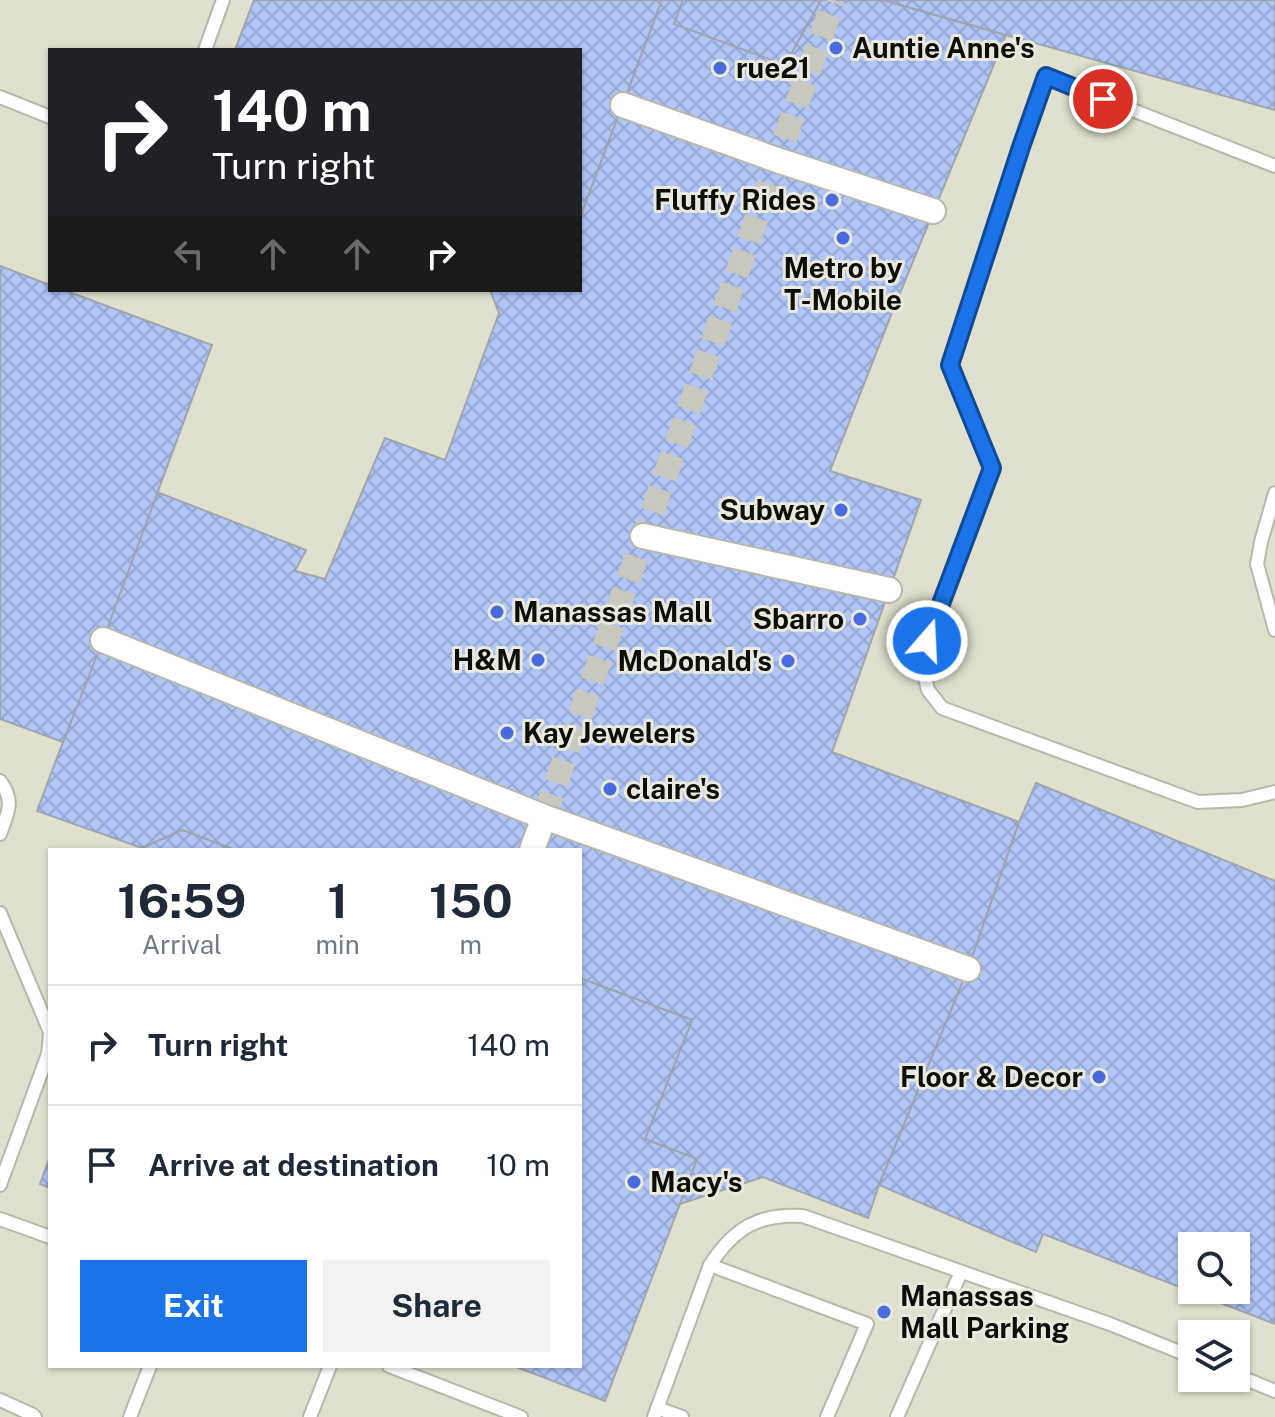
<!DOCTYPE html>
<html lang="en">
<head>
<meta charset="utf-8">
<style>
  body { margin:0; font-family:"Public Sans",sans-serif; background:#f2f2f3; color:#1f2937; height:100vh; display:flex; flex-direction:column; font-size:30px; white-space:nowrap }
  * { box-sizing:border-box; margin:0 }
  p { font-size:26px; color:#747a83 }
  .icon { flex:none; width:44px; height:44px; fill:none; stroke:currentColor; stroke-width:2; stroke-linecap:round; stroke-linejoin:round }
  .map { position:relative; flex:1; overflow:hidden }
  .drawer { position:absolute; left:48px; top:848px; width:534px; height:520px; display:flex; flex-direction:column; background:#fff; border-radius:0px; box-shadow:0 2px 6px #0004 }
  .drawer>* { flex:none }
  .hud { position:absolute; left:48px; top:48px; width:534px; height:244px; border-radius:0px; box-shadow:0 2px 6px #0004; background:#202124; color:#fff; overflow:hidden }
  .fabs { position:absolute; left:1178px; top:1232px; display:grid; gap:16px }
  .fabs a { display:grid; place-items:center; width:72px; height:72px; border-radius:0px; background:#fff; box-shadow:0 2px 6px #0004; font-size:40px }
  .pin { position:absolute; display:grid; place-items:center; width:68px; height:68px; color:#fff; margin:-34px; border:4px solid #fff; border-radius:50%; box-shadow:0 2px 8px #0007 }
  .me { position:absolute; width:88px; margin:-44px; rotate:19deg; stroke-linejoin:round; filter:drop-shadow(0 0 6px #0008) }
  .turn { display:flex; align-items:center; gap:28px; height:168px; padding:0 32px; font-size:36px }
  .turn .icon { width:104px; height:104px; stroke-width:2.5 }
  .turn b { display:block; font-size:56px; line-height:68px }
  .lanes { display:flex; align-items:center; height:76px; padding:0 32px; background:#0003; justify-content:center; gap:40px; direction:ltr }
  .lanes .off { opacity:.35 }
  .eta { display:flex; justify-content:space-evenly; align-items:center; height:136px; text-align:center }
  .eta b { font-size:48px; font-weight:700; line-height:56px }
  .action { display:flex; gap:16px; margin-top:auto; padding:16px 32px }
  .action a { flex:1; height:92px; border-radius:0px; background:#1a73e8; color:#fff; font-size:32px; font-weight:700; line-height:92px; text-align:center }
  .action a+a { background:#f2f2f3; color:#1f2937 }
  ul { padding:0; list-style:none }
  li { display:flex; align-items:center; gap:24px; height:120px; padding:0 32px; border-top:2px solid #e0e1e3 }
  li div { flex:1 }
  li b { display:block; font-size:30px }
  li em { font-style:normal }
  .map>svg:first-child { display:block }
</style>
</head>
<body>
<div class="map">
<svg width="1275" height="1417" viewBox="0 0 1275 1417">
  <defs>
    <pattern id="building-cross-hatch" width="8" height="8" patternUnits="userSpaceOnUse" patternTransform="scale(2)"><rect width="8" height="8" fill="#b1c5f7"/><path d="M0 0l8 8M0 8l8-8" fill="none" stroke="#97a8d2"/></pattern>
  </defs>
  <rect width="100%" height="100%" fill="#e9e9de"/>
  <path fill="#dfe0cd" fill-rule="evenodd" d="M0,0H1275V1417H0ZM50,50H580V290H50ZM50,850H580V1366H50ZM1192,1246H1236V1290H1192ZM1192,1334H1236V1378H1192Z"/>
  <g fill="url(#building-cross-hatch)" stroke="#a0a5af" stroke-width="2" fill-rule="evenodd">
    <polygon points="254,0 662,0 580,218 580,50 235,50"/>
    <polygon points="662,0 883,0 1006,35 891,315 830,471 921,500 832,752 1019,822 968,969 879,1185 868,1218 763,1177 680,1204 697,1159 645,1139 692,1020 580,978 580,850 235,850 182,830 142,848 37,811 157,492 306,550 295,571 325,579 385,438 445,460 499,313 490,290 580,290 580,218"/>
    <polygon points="683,0 821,0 785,65 674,24"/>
    <polygon points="883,0 1275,0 1275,110 1006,35"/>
    <polygon points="0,266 50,285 50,290 64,290 212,345 103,640 63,742 0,719"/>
    <path d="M1036,783L1275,881V1324L1043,1234L1036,1252L879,1185L968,969L1019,822ZM1192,1246H1236V1290H1192Z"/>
    <polygon points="182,830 235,850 138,850"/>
    <polygon points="580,978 692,1020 645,1139 697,1159 605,1401 514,1366 580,1366"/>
    <polygon points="50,1157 50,1188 40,1184"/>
  </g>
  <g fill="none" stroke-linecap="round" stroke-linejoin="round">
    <polyline stroke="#c8c8be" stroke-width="24" stroke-dasharray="24 12" stroke-linecap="butt" points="544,817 834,0"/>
    <g stroke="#b7b8ad" stroke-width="16">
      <g id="lane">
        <polyline points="205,50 223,0"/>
        <polyline points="0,97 50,117"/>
        <polyline points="1275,166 1046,76 1021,147 950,365 992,468 933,622 921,661 928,690 942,708 1198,802 1242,800 1275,792"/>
        <polyline points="1275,493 1261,542 1257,564 1275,630"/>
        <path d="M0,781C15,800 8,813 0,834"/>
        <polyline points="0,913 50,1032"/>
        <polyline points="0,1185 48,1054 50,1033"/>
        <polyline points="0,1219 50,1237"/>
        <polyline points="710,1265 867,1324 827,1417"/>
        <polyline points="389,1366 521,1417"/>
        <polyline points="1236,1375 1275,1391"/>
        <polyline points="0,1400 33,1415 35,1417"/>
        <polyline points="657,1408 682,1417"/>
        <polyline points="130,1417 150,1366"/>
        <polyline points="310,1417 330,1366"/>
        <path d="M654,1417L710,1265C734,1228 759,1213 803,1216L1110,1324L1192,1357"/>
        <polyline points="897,1417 961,1272"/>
      </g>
    </g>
    <g stroke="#b7b8ad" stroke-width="28">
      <g id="street">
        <polyline points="623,105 777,160 933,211"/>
        <polyline points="643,536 889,590"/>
        <polyline points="103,640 544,817 968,969"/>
        <polyline points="532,850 544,817"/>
      </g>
    </g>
    <use href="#lane" stroke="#fff" stroke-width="12"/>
    <use href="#street" stroke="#fff" stroke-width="24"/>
  </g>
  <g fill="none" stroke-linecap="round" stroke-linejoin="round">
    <g stroke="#114b97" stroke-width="20">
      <polyline id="route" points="927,641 992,468 950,365 1021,147 1046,76 1103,99"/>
    </g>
    <use href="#route" stroke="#1a73e8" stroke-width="14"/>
  </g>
  <g fill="#496bde" stroke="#e9e9de" stroke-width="3">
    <circle cx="836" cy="48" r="8"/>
    <circle cx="720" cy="68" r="8"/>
    <circle cx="832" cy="200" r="8"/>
    <circle cx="843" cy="238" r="8"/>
    <circle cx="841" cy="510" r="8"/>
    <circle cx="497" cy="612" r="8"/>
    <circle cx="860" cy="619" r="8"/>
    <circle cx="538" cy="660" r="8"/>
    <circle cx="788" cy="661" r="8"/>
    <circle cx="507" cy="733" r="8"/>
    <circle cx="610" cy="789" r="8"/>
    <circle cx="1099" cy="1077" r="8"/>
    <circle cx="634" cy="1182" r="8"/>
    <circle cx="884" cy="1312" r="8"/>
  </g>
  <g text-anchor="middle" stroke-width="6" stroke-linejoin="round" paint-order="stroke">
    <g font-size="28" font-weight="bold" fill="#0d0d09" stroke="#e9e9de" text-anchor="start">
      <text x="852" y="58">Auntie Anne's</text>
      <text x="736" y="78">rue21</text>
      <text x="816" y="210" text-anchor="end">Fluffy Rides</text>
      <text x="843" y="278" text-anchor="middle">Metro by<tspan x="843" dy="32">T-Mobile</tspan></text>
      <text x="825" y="520" text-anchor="end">Subway</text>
      <text x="513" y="622">Manassas Mall</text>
      <text x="844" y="629" text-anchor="end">Sbarro</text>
      <text x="522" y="670" text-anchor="end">H&amp;M</text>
      <text x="772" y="671" text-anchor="end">McDonald's</text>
      <text x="523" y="743">Kay Jewelers</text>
      <text x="626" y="799">claire's</text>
      <text x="1083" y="1087" text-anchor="end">Floor &amp; Decor</text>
      <text x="650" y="1192">Macy's</text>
      <text x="900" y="1306">Manassas<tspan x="900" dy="32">Mall Parking</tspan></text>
    </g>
  </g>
</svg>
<div class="fabs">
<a><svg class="icon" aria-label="search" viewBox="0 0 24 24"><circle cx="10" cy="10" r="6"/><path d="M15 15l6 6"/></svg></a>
<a><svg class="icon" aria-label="layers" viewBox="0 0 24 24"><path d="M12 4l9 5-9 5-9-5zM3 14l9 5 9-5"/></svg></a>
</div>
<div class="pin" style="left:1103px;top:99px;background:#d93025"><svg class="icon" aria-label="arrive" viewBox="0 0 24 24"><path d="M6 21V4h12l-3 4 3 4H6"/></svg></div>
<svg class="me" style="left:927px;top:641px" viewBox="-20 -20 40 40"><circle r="17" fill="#1a73e8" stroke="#fff" stroke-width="3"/><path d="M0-11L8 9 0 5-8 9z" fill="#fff"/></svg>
<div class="hud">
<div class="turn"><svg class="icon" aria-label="right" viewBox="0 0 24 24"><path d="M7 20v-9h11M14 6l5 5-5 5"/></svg><div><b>140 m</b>Turn right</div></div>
<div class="lanes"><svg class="icon off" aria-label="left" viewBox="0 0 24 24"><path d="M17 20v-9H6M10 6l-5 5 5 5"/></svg><svg class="icon off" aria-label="ahead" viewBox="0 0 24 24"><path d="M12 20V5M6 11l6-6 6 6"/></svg><svg class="icon off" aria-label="ahead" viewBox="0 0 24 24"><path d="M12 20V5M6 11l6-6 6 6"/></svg><svg class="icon" aria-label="right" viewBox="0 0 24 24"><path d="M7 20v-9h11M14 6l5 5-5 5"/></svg></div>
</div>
<section class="drawer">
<div class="eta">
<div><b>16:59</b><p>Arrival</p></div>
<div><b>1</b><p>min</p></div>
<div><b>150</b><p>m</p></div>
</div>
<ul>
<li><svg class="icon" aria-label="right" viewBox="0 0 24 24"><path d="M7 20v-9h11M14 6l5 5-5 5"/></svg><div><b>Turn right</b></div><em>140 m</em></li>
<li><svg class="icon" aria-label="arrive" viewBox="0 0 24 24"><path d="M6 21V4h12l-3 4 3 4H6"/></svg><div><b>Arrive at destination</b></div><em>10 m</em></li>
</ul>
<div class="action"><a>Exit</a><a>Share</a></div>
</section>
</div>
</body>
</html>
